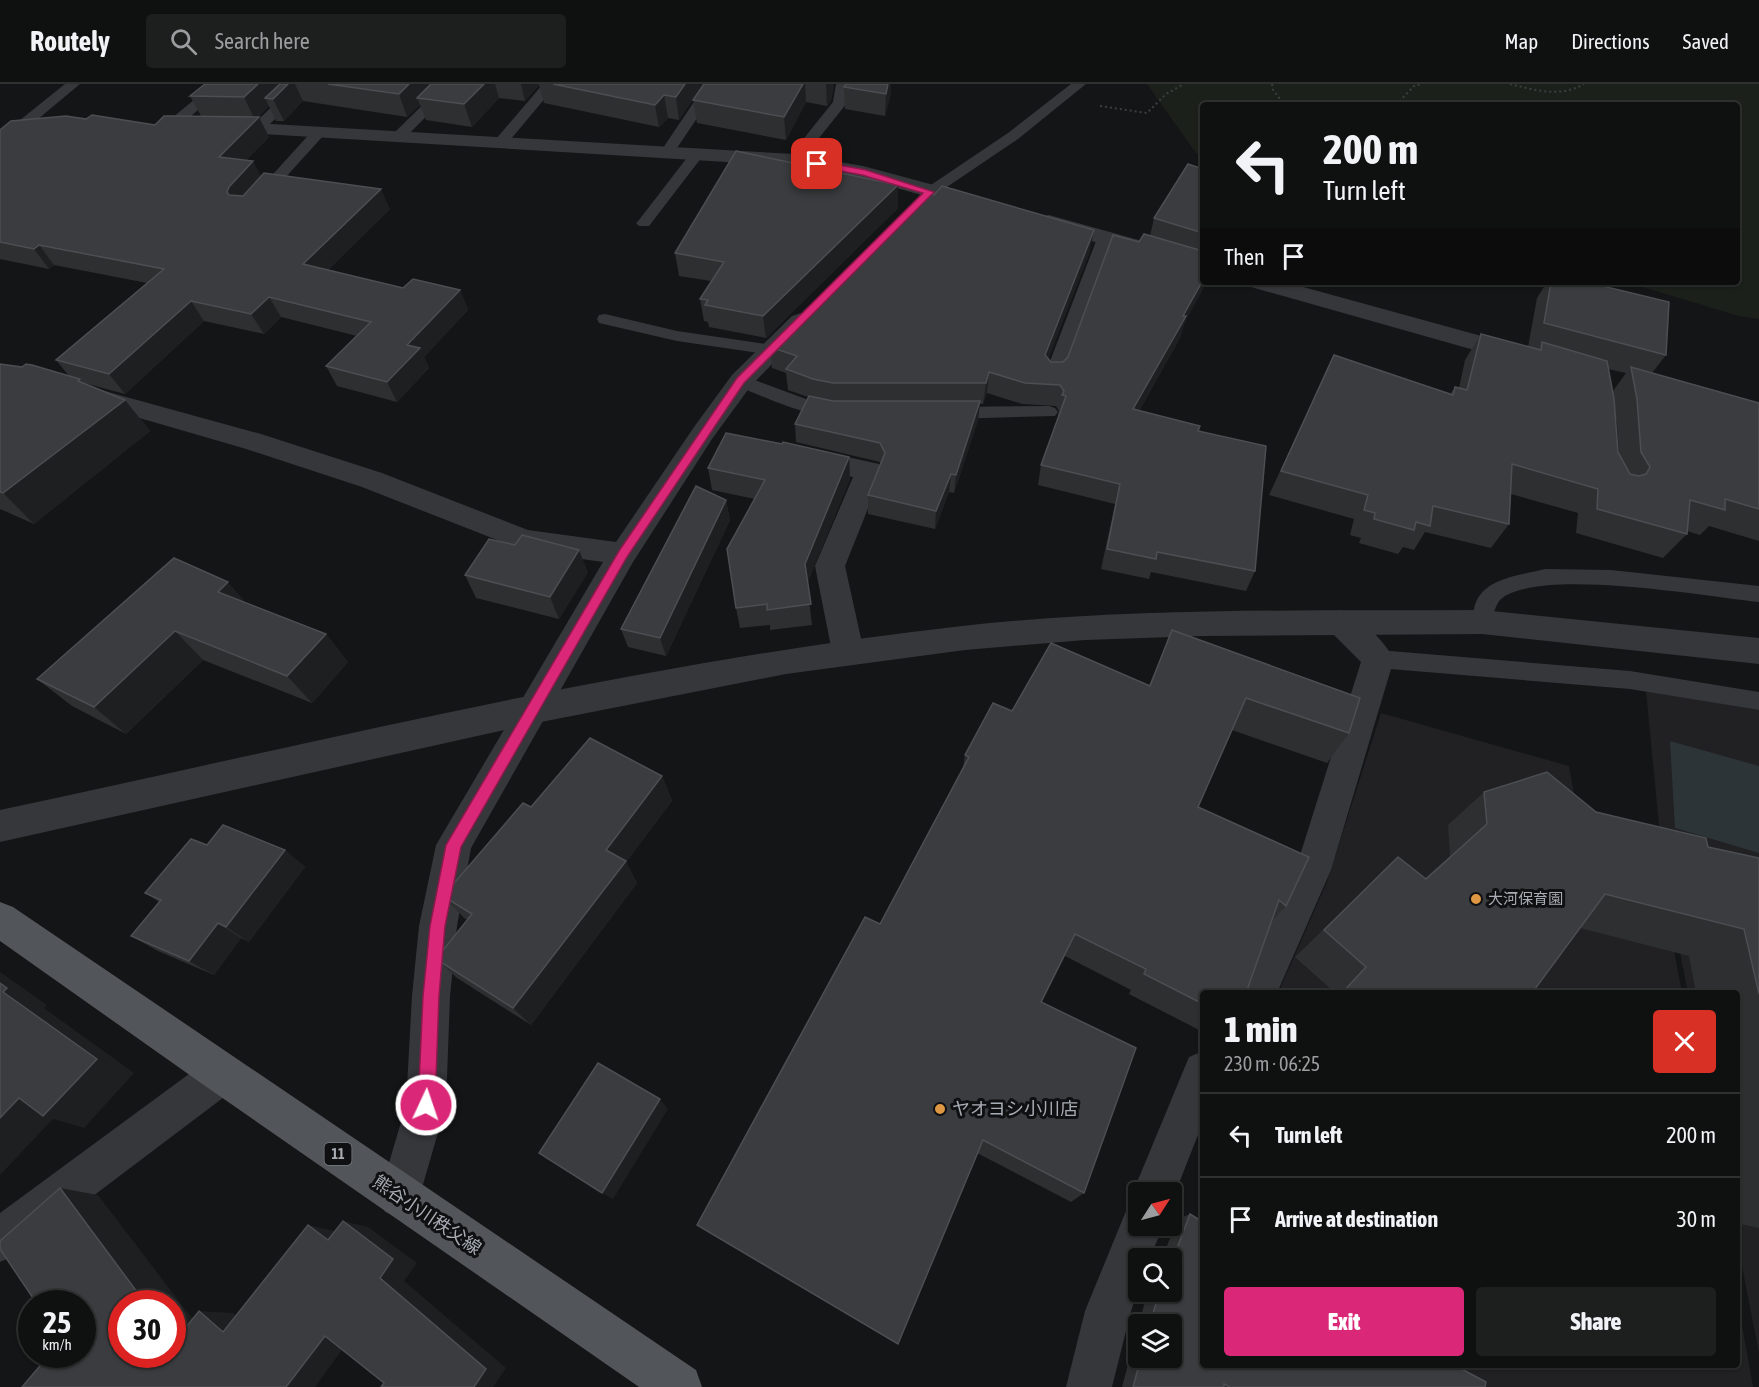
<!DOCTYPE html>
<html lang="en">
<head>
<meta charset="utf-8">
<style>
  body { margin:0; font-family:"Asap Condensed","Noto Sans JP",sans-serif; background:#1d1e1e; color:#f1f3f6; height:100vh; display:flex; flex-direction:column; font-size:22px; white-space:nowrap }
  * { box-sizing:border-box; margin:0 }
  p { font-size:20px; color:#9b9d9f }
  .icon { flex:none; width:33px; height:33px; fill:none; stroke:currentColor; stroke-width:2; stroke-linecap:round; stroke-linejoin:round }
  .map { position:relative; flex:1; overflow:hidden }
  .drawer { position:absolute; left:1200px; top:906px; width:540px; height:378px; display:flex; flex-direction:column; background:#0f1010; border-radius:6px; box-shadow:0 2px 4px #0004,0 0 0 2px #2f3030 }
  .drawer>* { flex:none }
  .banner { position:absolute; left:1200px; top:18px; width:540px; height:183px; border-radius:6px; box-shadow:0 2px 4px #0004,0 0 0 2px #2f3030; background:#0f1010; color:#f1f3f6; overflow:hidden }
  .needle { width:39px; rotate:54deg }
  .controls { position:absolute; left:1128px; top:1098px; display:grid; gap:12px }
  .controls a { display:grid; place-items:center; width:54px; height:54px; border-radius:6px; background:#0f1010; box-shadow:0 2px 4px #0004,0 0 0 2px #2f3030; font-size:30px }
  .speed { position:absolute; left:18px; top:1206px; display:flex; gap:12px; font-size:30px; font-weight:700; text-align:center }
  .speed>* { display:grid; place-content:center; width:78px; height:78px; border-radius:50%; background:#0f1010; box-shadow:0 2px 4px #0004,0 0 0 2px #2f3030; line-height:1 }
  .speed small { font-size:15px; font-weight:400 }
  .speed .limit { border:9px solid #d22; background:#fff; color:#111 }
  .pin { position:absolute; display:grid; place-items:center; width:51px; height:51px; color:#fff; margin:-26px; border-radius:12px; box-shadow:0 3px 9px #0006 }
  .me { position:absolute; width:66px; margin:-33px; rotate:3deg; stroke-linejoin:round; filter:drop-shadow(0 0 4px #0008) }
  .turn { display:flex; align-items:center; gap:21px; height:126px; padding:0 24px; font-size:27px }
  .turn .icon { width:78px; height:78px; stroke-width:2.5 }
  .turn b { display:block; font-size:42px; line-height:51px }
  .then { display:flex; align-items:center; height:57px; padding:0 24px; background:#0003; gap:12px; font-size:22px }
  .round { display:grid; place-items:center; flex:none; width:63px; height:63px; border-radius:6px; background:#1d1e1e }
  .headline { display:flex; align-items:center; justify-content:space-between; height:102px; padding:0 24px }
  h1 { font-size:36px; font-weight:800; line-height:45px }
  .cta { display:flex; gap:12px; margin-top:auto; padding:12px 24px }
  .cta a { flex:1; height:69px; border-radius:6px; background:#db2777; color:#fff; font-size:24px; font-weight:800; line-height:69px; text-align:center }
  .cta a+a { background:#1d1e1e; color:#f1f3f6 }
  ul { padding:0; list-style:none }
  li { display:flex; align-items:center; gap:18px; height:84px; padding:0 24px; border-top:2px solid #2f3030 }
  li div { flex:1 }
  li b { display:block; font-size:22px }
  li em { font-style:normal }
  header { display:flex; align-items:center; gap:36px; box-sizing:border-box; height:84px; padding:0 30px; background:#0f1010; border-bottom:2px solid #2f3030 }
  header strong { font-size:28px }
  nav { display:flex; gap:33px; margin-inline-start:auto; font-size:21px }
  .search { width:420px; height:54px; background:#1d1e1e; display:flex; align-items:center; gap:15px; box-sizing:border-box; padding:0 21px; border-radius:6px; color:#9b9d9f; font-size:22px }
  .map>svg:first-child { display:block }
</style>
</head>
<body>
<header>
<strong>Routely</strong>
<div class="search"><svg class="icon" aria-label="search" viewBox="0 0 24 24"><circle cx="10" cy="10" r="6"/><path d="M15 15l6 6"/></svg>Search here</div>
<nav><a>Map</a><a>Directions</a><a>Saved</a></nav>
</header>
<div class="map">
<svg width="1759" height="1303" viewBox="0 0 1759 1303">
  <rect width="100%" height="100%" fill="#141516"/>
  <g fill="#212123">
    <polygon points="1646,607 1759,626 1759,1269 1737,1157 1737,909 1688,909 1663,782"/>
    <polygon points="1381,629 1569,682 1581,749 1659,786 1682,909 1278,909 1327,798"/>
    <polygon points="1737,1213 1753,1303 1437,1303 1395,1281 1737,1281"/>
  </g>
  <polygon fill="#1b201b" points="1147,0 1759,0 1759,235 1739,232 1626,198 1737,198 1737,21 1203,21 1203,71 1196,69"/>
  <polygon fill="#2c3438" points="1670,657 1759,682 1759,769 1675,744"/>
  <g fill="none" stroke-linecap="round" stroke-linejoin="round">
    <g stroke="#3c3e41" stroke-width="2" stroke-dasharray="2 3" stroke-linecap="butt">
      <polyline points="1272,0 1273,6 1285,21"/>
      <path d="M1510,0C1535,6 1560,14 1584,0"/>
      <polyline points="1396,21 1414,2 1422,0"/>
      <polyline points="1100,22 1147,29 1166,10 1184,0"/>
    </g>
    <g fill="#36373b" fill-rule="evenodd">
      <polygon points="65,0 80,0 14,55 4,55 2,52 4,49"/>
      <polygon points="213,0 228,0 176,45 166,45 164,42 166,39"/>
      <polygon points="295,0 310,0 263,47 253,47 251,44 253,41"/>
      <polygon points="444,0 458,0 402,57 392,57 390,54 392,51"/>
      <polygon points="543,0 557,0 506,61 496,61 494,58 496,55"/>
      <polygon points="706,0 720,0 673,70 663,70 661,67"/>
      <polygon points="836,0 850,0 847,19 799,79 789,79 787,76 789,73 833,18"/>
      <polygon points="1071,0 1086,0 1018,55 935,111 925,111 923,108 925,105 1008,49"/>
      <polygon points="319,44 326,48 324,51 265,116 255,116 253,113 255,110 314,45"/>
      <polygon points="698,65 705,69 649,142 639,142 636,139 639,136 693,66"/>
      <polygon points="1106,147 1114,152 1062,293 1059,297 1047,297 1044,293 1098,152"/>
      <polygon points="605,230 677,247 773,261 779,262 781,266 779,270 773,271 677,257 599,239 597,235 599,231"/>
      <path d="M741,291L814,318L839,324L842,328L839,332C818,338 757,310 735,301L732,297L735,293Z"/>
      <polygon points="1049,322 1055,324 1058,328 1055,332 950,335 944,333 941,329 944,325 950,323"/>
      <path d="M1545,485L1611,486L1759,502V518C1702,512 1551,485 1505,512C1493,519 1495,533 1489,544L1482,546L1475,544C1471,537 1473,533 1474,525C1480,494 1519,492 1545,485Z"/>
      <polygon points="1378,566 1630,587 1759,608 1759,626 1630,605 1378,584 1370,581 1367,575 1370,569"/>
    </g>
    <g fill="#36373b" fill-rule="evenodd">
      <polygon points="221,37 794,70 863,82 986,115 989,120 986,125 978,127 861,94 794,82 214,47 211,43 214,39"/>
      <polygon points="1049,131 1203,174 1203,188 1041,143 1038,138 1041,133"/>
      <polygon points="1247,198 1285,198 1529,265 1533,271 1529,277 1520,279 1251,203"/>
      <polygon points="801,229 810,232 813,237 750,303 712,355 633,478 471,764 457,842 450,912 446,1021 415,1128 400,1134 385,1128 379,1113 406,1021 412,912 419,842 436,761 603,478 525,467 362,403 243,364 60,311 0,302 0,286 61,295 261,350 382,389 528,446 616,458 694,343 732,291 792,232"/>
      <polygon points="807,364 879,380 883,387 845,482 864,568 859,577 848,581 837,577 832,568 815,482 853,393 797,380 793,373 797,366"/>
      <path d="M1341,526C1360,532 1384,557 1394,575L1331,786L1277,909H1238L1296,784L1361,578L1330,547L1326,538L1330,529Z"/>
      <polygon points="1203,967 1203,1038 1172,1117 1172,1108 1138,1108 1138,1142 1163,1142 1150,1174 1138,1174 1138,1206 1131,1227 1112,1303 1066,1303 1085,1227 1126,1127 1138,1121 1133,1108 1189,973"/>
      <polygon points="222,970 236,976 242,990 236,1004 15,1171 0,1178 0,1129 208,976"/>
    </g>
    <path fill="#36373b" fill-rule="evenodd" d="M1482,526L1759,554V580L1482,550L1202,552L1085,556L965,566L786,590L531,640L0,758V726C319,658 638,578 962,542C1134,523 1309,527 1482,526Z"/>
    <polygon fill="#525559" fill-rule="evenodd" points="0,818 13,823 696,1286 702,1303 639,1303 208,1004 0,857"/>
  </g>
  <g fill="#2e2f31" fill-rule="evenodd">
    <polygon points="205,0 703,0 679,36 668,34 659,43 544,19 539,1 525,17 499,14 472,43 426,36 420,21 407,33 303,17 284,37 276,37 269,22 258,33 269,53 246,76 261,92 390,125 328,186 403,204 460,206 468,226 424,273 429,284 397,318 337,302 326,282 357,252 281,233 264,250 204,237 125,310 84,299 125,316 150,347 34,440 0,425 0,280 69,292 56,276 147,199 54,181 49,185 0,175 0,46 86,35 155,41 201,32 190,12"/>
    <polygon points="704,0 834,0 831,17 827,22 806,18 786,56 697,39 693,16"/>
    <polygon points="846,0 891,0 891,9 885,32 845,25 844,3"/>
    <polygon points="1203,85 1203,198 1184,240 1180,254 1139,327 1198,347 1255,487 1246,507 1151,488 1149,495 1101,485 1115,420 1038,401 1041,381 1059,332 1058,331 1059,327 1056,322 1022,320 987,309 983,320 980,320 978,336 954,409 949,408 935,445 868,430 868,411 881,380 880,378 796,358 795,340 808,313 788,306 786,289 772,284 770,263 1090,167 1048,275 1051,278 1063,278 1068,273 1139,158 1150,152 1154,134"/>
    <polygon points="898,101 898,124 766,254 709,243 708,238 704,237 700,215 711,197 679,192 675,169"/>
    <path d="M1547,198H1586L1666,271L1652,289L1759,319V457L1709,442L1700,451L1687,447V450L1663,474L1576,449L1578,429L1511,410L1509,440L1491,464L1425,448L1414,466L1403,463L1398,470L1359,459L1361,454L1350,451L1354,435L1269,411L1334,271L1450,310L1455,303L1459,304L1465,276L1481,250L1528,263L1537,214ZM1608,285L1626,289L1613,307ZM1615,329L1617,340L1619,370L1618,368Z"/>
    <polygon points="782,360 849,373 850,395 807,499 812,541 770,546 770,541 740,544 736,524 755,415 712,406 708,384"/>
    <polygon points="726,416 730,436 666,572 628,563 621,545"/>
    <polygon points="515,461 588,488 559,535 476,514 465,491"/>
    <polygon points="246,519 326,550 348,578 312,619 203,576 126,650 72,622 37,595"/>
    <polygon points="1172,546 1349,649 1327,679 1232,646 1198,723 1286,822 1203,909 1203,948 1129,910 1131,906 1065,872 1042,918 1084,1109 1071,1118 977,1069 898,1260 897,1260 709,1149 697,1141 880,840 963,684 965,671 1012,627 1149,601"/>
    <polygon points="662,692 672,717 626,778 637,799 531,941 457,894 436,875 468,836 464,834 443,812 531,723"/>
    <polygon points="1484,708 1596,728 1708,763 1759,774 1759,1144 1740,1140 1737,1123 1737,909 1696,909 1689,872 1580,844 1532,909 1333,909 1334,908 1295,873 1398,773 1425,794 1450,772 1448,741"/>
    <polygon points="207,761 285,766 305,783 249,858 241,854 214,891 158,867 131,852 159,818 145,809"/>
    <polygon points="1190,1130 1485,1303 1122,1303 1138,1243 1138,1274 1172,1274 1172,1240 1139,1240 1144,1221 1150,1208 1172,1208 1172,1174 1162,1174 1178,1135"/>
  </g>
  <g fill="#1e1f20">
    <polygon points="258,0 295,0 303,17 284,37 273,15 265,14 269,22 255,36 244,13"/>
    <polygon points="409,0 441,0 417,14 420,21 407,33 399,10"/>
    <polygon points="484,0 495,0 499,14 472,43 464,20"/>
    <polygon points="521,0 538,0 539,1 525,17"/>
    <polygon points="685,0 703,0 679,36 676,13"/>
    <polygon points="803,0 805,0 806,18 786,56 784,33"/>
    <polygon points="826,0 834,0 831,17 827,22"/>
    <polygon points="888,0 891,0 891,9 885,32 886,10"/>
    <polygon points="664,11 668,34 659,43 655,21"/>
    <polygon points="259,33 269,53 230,92 219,73"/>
    <polygon points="253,77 264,97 238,128 227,108 229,103"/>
    <polygon points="898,101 898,124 766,254 763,232"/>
    <polygon points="381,105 390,125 314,200 303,180"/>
    <polygon points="1094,146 1090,167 1042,292 1045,271"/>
    <polygon points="39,161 54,181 49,185 34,165"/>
    <polygon points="1203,196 1203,198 1207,198 1184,240 1180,254 1128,346 1133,325"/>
    <polygon points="460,206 468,226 424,273 429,284 397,318 387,298 407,261"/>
    <polygon points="269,213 281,233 264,250 251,230"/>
    <polygon points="191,217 204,237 125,310 109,290"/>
    <polygon points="989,288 987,309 983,320 986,299"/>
    <polygon points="125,316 150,347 34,440 3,409"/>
    <polygon points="980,317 978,336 954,409 956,391"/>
    <polygon points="849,373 850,395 807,501 805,480"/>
    <polygon points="951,390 949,408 935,445 936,427"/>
    <polygon points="726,416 730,436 666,572 660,554"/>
    <polygon points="579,466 588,488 559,535 550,513"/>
    <polygon points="228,498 253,527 218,508"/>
    <polygon points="175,547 203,576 126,650 94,623"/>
    <polygon points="326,550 348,578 312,619 287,592"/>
    <polygon points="662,692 672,717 626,778 637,799 531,941 513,924 606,766"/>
    <polygon points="285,766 305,783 249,858 226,843"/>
    <polygon points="218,839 241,854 214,891 189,877"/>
    <polygon points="0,888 47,921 44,924 134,989 84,1044 53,1035 0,1091 0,1034 3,908 0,899"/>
    <polygon points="660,1015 668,1025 613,1115 602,1109"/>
    <polygon points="60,1104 98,1111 210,1258 174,1258 172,1255 172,1220 146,1220"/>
    <polygon points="343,1137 368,1143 417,1179 404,1197 506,1284 493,1303 474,1303 380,1194"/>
    <polygon points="308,1141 335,1147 328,1156"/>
    <polygon points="199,1227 233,1229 256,1249 223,1248"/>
    <polygon points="325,1252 352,1252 315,1303 286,1303"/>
  </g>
  <g fill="#3b3c3f" stroke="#4c4e52" stroke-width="1.5">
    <polygon points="205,0 258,0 244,13 190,12"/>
    <polygon points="280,0 288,0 273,15 265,14"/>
    <polygon points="328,0 409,0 399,10"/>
    <polygon points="431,0 484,0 464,20 417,14"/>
    <polygon points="553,0 685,0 676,13 664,11 655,21"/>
    <polygon points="704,0 803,0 784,33 693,16"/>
    <polygon points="846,0 888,0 886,10 844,3"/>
    <polygon points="92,31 155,41 164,32 173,32 259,33 219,73 253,77 229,103 227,108 229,111 243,112 264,89 381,105 303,180 403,204 413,195 460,206 407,261 420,264 387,298 326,282 371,238 269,213 251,230 191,217 109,290 56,276 164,185 39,161 34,165 0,158 0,46 11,37 66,32 86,35"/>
    <polygon points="736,67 898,101 763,232 705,221 708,216 700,215 724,178 675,169"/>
    <polygon points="1188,80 1203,85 1203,149 1154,134"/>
    <polygon points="942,102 1094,146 1045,271 1051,278 1063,278 1068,273 1113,151 1139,158 1144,150 1203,167 1203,196 1183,232 1186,232 1133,325 1200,342 1198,347 1266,362 1255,487 1157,468 1156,475 1107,465 1120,400 1041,381 1066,312 1062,311 1064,307 1060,301 1025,299 989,288 986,299 833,299 813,295 786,285 797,272 770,263 925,109 934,111"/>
    <polygon points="1551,198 1586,198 1669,218 1666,271 1544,239"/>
    <polygon points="1481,250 1541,266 1542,258 1607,277 1614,315 1618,368 1630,390 1639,392 1646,390 1650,383 1641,368 1637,315 1631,283 1759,319 1759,425 1725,415 1725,426 1690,416 1687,450 1597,425 1598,405 1512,380 1509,440 1433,422 1430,442 1416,438 1414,446 1374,435 1375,429 1364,426 1368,411 1281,387 1334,271 1453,311 1455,303 1467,306"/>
    <polygon points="0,280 22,283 26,280 32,281 80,295 78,297 125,316 3,409 0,408"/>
    <polygon points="809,312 833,317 980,317 956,391 951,390 936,427 868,411 885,369 880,359 795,340"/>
    <polygon points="726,349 782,360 783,358 849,373 805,480 811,520 767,526 767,520 736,524 727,465 765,396 708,384"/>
    <polygon points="696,402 726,416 660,554 621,545"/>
    <polygon points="522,451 579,466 550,513 465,491 489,455 515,461"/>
    <polygon points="174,474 228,498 218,508 326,550 287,592 175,547 94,623 37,595"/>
    <polygon points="1172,546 1360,614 1349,649 1246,614 1198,723 1309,773 1286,822 1279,816 1246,909 1203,909 1203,920 1144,890 1146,885 1075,850 1041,918 1136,964 1084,1109 983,1056 898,1260 697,1141 865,833 880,840 969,673 965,671 993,619 1012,627 1051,559 1150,602"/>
    <polygon points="590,654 662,692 606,766 626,777 513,924 436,875 472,830 443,812 523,719 531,723"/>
    <polygon points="1547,688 1596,728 1706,754 1708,763 1759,774 1759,910 1744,845 1605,810 1532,909 1342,909 1366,883 1324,846 1398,773 1426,795 1487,740 1484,708"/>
    <polygon points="223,741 285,766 226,843 218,839 189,877 131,852 161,816 145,809 191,755 207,761"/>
    <polygon points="0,899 7,904 3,908 97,975 43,1032 19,1014 0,1034"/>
    <polygon points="598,979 660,1015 602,1109 539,1069"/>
    <polygon points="60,1104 146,1220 122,1220 122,1270 172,1270 172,1255 174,1258 199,1227 223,1248 308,1141 328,1156 343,1137 393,1175 380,1194 486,1285 474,1303 381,1303 384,1299 325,1252 286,1303 22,1303 50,1270 82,1270 82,1220 37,1220 0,1165 0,1157"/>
    <polygon points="1190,1130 1203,1138 1203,1281 1454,1281 1486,1298 1485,1303 1230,1303 1224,1300 1224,1303 1133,1303 1141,1274 1172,1274 1172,1240 1150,1240 1156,1219 1160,1208 1172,1208 1172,1178"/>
  </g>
  <polygon fill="#db2777" stroke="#8e194d" stroke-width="1.5" points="817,77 866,86 934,108 744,299 627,473 461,763 445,842 439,912 435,1021 432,1027 426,1029 420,1027 418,1021 423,912 430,842 446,761 619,467 737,294 923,109 862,91 814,82 814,78"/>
  <g fill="#de9844" stroke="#0f1011" stroke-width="2">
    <circle cx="1476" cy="815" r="6"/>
    <circle cx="940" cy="1025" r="6"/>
  </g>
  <g text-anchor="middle" stroke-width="6" stroke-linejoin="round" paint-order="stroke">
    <rect fill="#0f1011" stroke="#7a7e84" stroke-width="1.5" x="324.5" y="1059" width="27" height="22" rx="4.5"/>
    <g font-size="14" font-weight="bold" fill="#a8adb5">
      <text x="338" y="1075">11</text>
    </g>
    <g font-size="15" fill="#a8adb5" stroke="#0f1011" text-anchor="start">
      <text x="1488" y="820">大河保育園</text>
    </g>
    <g font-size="18" fill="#a8adb5" stroke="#0f1011" text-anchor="start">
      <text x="952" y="1031">ヤオヨシ小川店</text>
    </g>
    <g font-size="18" fill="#a8adb5" stroke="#0f1011">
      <text transform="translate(427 1131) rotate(34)" y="6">熊谷小川秩父線</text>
    </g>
  </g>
</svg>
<div class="controls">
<a><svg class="needle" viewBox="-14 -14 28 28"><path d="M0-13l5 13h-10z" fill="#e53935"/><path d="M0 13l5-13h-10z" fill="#9b9d9f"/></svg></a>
<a><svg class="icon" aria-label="search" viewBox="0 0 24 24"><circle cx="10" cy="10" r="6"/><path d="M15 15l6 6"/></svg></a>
<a><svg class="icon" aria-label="layers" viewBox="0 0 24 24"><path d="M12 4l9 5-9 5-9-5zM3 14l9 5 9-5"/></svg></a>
</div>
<div class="speed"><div>25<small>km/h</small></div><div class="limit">30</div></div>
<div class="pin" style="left:817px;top:80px;background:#d93025"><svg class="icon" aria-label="arrive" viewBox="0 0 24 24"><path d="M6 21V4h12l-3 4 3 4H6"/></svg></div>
<svg class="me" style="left:426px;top:1021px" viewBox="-20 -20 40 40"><circle r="17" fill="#db2777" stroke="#fff" stroke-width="3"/><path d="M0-11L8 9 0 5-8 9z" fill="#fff"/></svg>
<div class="banner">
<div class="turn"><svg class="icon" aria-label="left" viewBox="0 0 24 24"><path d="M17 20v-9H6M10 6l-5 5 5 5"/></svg><div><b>200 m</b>Turn left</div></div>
<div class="then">Then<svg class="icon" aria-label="arrive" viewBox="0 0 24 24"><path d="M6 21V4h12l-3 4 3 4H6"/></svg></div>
</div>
<section class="drawer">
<div class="headline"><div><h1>1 min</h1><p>230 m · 06:25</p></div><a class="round" style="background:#d93025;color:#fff"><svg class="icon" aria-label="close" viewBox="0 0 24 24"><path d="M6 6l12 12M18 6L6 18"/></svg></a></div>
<ul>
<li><svg class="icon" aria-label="left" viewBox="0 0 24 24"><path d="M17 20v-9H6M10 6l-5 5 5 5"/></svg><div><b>Turn left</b></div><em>200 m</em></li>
<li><svg class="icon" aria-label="arrive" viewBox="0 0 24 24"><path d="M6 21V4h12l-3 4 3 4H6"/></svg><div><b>Arrive at destination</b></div><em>30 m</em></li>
</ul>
<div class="cta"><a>Exit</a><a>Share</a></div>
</section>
</div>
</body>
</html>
